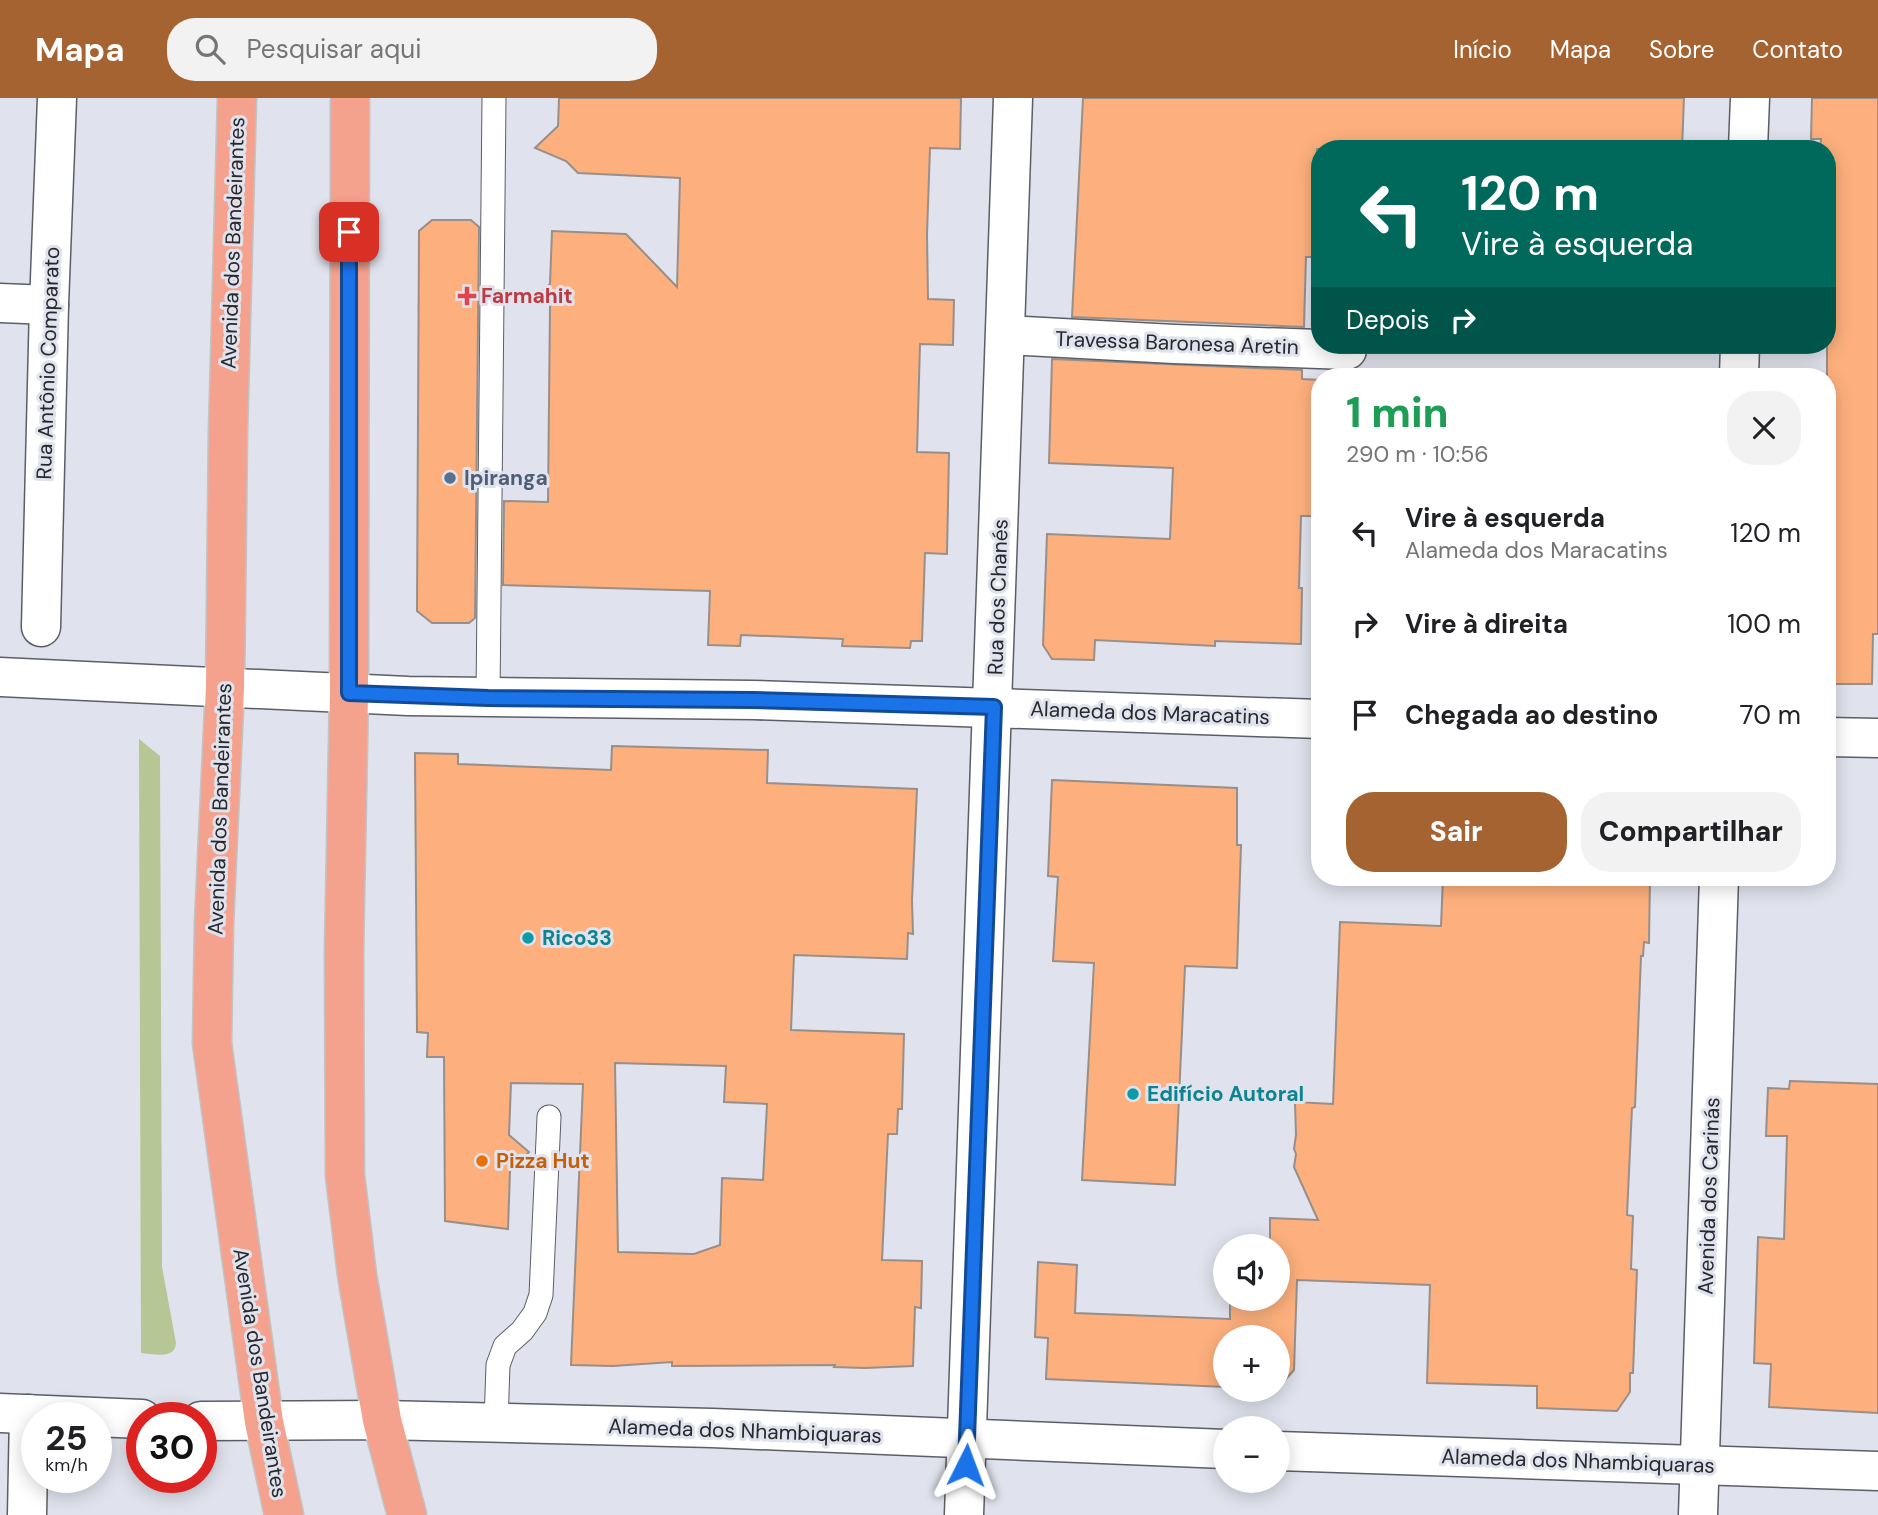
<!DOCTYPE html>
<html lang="pt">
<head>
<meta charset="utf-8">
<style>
  body { margin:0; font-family:"DM Sans",sans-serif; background:#f2f2f2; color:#202124; height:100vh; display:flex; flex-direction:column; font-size:26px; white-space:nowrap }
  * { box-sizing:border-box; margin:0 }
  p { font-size:23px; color:#757577 }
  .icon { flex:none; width:38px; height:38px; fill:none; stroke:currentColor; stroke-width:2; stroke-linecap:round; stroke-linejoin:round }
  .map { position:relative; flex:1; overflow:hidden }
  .panel { position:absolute; left:1311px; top:270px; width:525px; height:518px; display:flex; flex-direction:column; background:#fff; border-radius:28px; box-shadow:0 4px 18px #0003 }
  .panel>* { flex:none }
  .guide { position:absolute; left:1311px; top:42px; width:525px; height:214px; border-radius:28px; box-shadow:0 4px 18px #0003; background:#00695c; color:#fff; overflow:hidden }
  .buttons { position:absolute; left:1213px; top:1136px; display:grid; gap:14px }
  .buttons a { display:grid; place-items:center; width:77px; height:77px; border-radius:50%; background:#fff; box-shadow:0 4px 18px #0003; font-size:35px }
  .speed { position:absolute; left:21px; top:1304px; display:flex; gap:14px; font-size:35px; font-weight:700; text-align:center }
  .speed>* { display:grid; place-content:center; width:91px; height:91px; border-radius:50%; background:#fff; box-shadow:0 4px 18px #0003; line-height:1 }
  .speed small { font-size:18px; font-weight:400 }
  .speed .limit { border:10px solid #d22; background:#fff; color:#111 }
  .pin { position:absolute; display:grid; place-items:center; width:60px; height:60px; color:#fff; margin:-30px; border-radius:14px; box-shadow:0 4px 10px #0006 }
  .me { position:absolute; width:77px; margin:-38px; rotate:3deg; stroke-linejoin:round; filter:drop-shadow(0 0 5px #0008) }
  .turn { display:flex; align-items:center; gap:24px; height:147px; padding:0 35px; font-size:32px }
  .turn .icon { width:91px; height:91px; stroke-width:2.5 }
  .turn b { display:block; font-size:49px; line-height:60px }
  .then { display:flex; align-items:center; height:66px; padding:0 35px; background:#0003; gap:14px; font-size:26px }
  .round { display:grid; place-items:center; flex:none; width:74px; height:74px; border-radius:28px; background:#f2f2f2 }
  .overview { display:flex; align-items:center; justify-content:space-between; height:119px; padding:0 35px }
  h1 { font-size:42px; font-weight:800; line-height:52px; color:#1e9e55 }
  .cta { display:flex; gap:14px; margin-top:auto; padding:14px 35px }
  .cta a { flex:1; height:80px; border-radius:28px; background:#a66332; color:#fff; font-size:28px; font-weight:800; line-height:80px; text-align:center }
  .cta a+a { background:#f2f2f2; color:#202124 }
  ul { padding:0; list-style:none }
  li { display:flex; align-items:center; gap:21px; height:91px; padding:0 35px }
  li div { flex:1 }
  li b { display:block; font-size:26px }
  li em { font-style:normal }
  header { display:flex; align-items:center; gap:42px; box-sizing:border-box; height:98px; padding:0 35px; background:#a66332; color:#fff }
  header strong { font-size:33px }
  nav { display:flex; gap:38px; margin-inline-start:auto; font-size:24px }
  .search { width:490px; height:63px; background:#f2f2f2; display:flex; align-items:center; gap:18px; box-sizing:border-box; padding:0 24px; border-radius:28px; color:#757577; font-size:26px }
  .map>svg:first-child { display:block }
</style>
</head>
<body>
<header>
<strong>Mapa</strong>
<div class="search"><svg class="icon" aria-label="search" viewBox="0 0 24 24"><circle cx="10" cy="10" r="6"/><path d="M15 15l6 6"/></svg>Pesquisar aqui</div>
<nav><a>Início</a><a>Mapa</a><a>Sobre</a><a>Contato</a></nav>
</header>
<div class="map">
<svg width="1878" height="1417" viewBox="0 0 1878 1417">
  <rect width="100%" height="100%" fill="#e0e3ed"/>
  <path fill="#b6c694" d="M139,641L160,658L162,1169L176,1245C175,1262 153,1256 141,1255Z"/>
  <g fill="#fdb07d" stroke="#988f8a" stroke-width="2" fill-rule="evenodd">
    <polygon points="559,0 961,0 960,51 930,50 927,136 928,201 954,202 953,247 920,246 917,354 949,355 947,456 925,455 922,543 911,543 910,550 842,548 843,541 741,537 740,548 708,547 710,493 503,487 504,403 548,404 550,207 539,196 550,186 552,133 626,136 677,189 680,80 578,75 566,63 535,50 558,28"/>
    <polygon points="1083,0 1684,0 1682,51 1317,51 1314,119 1320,119 1320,156 1313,156 1313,159 1306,159 1304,229 1072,219"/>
    <polygon points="1812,0 1878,0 1878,536 1873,536 1872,586 1827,586 1827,51 1820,51 1821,41 1811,41"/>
    <polygon points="432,122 471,122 479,129 475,520 469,525 432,525 417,513 419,133"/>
    <polygon points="1052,261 1302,272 1302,281 1320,282 1320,418 1301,418 1299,490 1302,490 1301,546 1215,543 1215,548 1095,542 1094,562 1052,561 1043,547 1047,436 1170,441 1173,370 1049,365"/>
    <path d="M612,648L768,652L767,685L917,691L912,802L913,836L908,835L907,861L794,857L791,932L904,936L902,1011H898L897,1036H888L882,1162L922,1163L921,1210L915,1209L913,1268L865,1270L834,1269L835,1267L672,1268V1264L613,1268L571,1267L583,986L511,985L509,1037L529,1054L510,1073L508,1131L445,1123L444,959H427L428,935L417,934L415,655L458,656V666L611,672ZM615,965L726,968L724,1004L767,1006L763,1082L722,1080L720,1147L694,1156L618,1154Z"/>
    <polygon points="1052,682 1237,690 1237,747 1241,747 1237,870 1185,868 1175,1087 1082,1082 1094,865 1053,863 1058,779 1048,778"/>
    <polygon points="1443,779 1650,779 1649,845 1644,844 1643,858 1641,858 1635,1009 1632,1010 1627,1117 1633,1118 1631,1171 1637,1172 1633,1275 1630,1275 1630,1294 1617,1313 1537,1310 1537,1288 1427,1285 1430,1187 1297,1182 1294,1272 1278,1290 1278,1239 1225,1239 1225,1289 1046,1281 1048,1240 1035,1239 1038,1164 1077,1167 1075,1215 1230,1221 1230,1200 1278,1200 1278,1148 1260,1148 1260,1143 1270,1143 1270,1120 1318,1122 1294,1069 1296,1056 1294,1051 1296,1037 1295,1004 1333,1006 1340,824 1441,828"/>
    <polygon points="1790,983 1878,986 1878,1315 1769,1309 1771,1266 1754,1265 1758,1139 1784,1141 1787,1038 1766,1038 1768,990 1789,991"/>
  </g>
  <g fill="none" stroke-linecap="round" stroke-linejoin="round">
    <g stroke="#5c5e66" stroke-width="25">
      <g id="service">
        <polyline points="488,600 494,0"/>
        <polyline points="496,1325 498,1267 505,1248 522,1233 535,1215 541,1197 549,1019"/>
      </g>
    </g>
    <g stroke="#5c5e66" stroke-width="41">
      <g id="minor">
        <polyline points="1748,51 1750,0"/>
        <polyline points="0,205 49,207"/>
        <polyline points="1007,237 1174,246 1347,252"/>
        <polyline points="1739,278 1740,247"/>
        <polyline points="41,529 49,207 57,0"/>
        <polyline points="27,1417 29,1316"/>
        <polyline points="964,1417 1013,0"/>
        <polyline points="1698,1417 1719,779"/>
      </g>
    </g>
    <g stroke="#5c5e66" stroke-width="41">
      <g id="tertiary">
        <polyline points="0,1315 142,1321"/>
        <polyline points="201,1323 382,1322 712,1330 1225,1351"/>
        <polyline points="1278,1353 1878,1373"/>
      </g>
    </g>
    <g stroke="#5c5e66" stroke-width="41">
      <g id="secondary">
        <polyline points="0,579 408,598 753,602 1320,621"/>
        <polyline points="1827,639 1878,640"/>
      </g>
    </g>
    <g stroke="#c3c3c4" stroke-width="41">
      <g id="trunk">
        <polyline points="237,0 228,334 225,589 214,825 212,945 264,1324 284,1417"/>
        <polyline points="350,0 349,595 344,855 345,1077 357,1177 382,1322 407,1417"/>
      </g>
    </g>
    <use href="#service" stroke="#fff" stroke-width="23"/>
    <use href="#minor" stroke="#fff" stroke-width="38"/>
    <use href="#tertiary" stroke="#fff" stroke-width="38"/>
    <use href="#secondary" stroke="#fff" stroke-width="38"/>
    <use href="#trunk" stroke="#f4a28e" stroke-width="38"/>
  </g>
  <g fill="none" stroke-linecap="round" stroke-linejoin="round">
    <g stroke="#114b97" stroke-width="18">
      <polyline id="route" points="349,134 349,595 488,600 753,602 994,609 966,1367"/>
    </g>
    <use href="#route" stroke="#1a73e8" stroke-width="12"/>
  </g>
  <path fill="#e0444e" stroke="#e0e3ed" stroke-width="2.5" d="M463.5 187.5h7v7h7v7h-7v7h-7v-7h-7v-7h7z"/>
  <circle fill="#5c6f8a" stroke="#e0e3ed" stroke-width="2.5" cx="450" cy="380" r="7"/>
  <g fill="#0f9aa8" stroke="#e0e3ed" stroke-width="2.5">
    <circle cx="528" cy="840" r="7"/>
    <circle cx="1133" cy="996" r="7"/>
  </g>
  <circle fill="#e8710a" stroke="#e0e3ed" stroke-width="2.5" cx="482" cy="1063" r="7"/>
  <g text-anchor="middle" stroke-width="6" stroke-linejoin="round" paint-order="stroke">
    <g font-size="21" fill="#27282c" stroke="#e0e3ed">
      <text transform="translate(233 145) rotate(-88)" y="7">Avenida dos Bandeirantes</text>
      <text transform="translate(1177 245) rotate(2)" y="7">Travessa Baronesa Aretin</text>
      <text transform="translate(48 265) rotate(-88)" y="7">Rua Antônio Comparato</text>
      <text transform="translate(998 499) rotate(-88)" y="7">Rua dos Chanés</text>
      <text transform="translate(1150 615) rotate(2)" y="7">Alameda dos Maracatins</text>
      <text transform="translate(220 711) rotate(-88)" y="7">Avenida dos Bandeirantes</text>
      <text transform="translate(1709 1098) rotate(-88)" y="7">Avenida dos Carinás</text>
      <text transform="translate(260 1275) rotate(81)" y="7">Avenida dos Bandeirantes</text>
      <text transform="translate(745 1333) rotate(2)" y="7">Alameda dos Nhambiquaras</text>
      <text transform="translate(1578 1363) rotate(2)" y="7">Alameda dos Nhambiquaras</text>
    </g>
    <g font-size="21" font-weight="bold" fill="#be3a42" stroke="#e0e3ed" text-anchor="start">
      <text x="481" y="205">Farmahit</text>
    </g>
    <g font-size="21" font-weight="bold" fill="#4e5e75" stroke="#e0e3ed" text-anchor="start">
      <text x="464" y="387">Ipiranga</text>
    </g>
    <g font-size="21" font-weight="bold" fill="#0d838f" stroke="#e0e3ed" text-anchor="start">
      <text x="542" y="847">Rico33</text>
      <text x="1147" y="1003">Edifício Autoral</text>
    </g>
    <g font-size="21" font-weight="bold" fill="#c56008" stroke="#e0e3ed" text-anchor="start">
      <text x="496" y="1070">Pizza Hut</text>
    </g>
  </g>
</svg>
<div class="buttons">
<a><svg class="icon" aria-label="sound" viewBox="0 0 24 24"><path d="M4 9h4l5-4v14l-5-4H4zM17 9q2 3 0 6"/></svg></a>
<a>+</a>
<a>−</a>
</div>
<div class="speed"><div>25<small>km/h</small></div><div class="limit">30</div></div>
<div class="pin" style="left:349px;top:134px;background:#d93025"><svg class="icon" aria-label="arrive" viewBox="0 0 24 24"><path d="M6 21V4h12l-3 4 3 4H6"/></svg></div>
<svg class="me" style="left:966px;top:1367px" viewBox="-20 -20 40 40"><path d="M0-17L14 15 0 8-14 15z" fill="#1a73e8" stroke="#fff" stroke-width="4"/></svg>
<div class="guide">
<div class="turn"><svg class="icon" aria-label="left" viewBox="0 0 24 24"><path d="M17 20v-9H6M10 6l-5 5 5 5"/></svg><div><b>120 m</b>Vire à esquerda</div></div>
<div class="then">Depois<svg class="icon" aria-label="right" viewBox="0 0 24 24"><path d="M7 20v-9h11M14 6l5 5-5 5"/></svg></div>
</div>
<section class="panel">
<div class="overview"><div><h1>1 min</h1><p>290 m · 10:56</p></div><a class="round"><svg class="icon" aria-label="close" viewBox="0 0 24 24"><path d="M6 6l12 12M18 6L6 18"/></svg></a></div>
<ul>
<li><svg class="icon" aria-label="left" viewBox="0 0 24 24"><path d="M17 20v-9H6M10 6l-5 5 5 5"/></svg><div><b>Vire à esquerda</b><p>Alameda dos Maracatins</p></div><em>120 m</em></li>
<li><svg class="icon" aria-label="right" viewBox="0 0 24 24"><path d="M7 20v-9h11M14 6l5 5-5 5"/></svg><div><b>Vire à direita</b></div><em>100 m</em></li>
<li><svg class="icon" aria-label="arrive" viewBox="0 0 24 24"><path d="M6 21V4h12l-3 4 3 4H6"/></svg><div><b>Chegada ao destino</b></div><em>70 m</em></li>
</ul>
<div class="cta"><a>Sair</a><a>Compartilhar</a></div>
</section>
</div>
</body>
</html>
